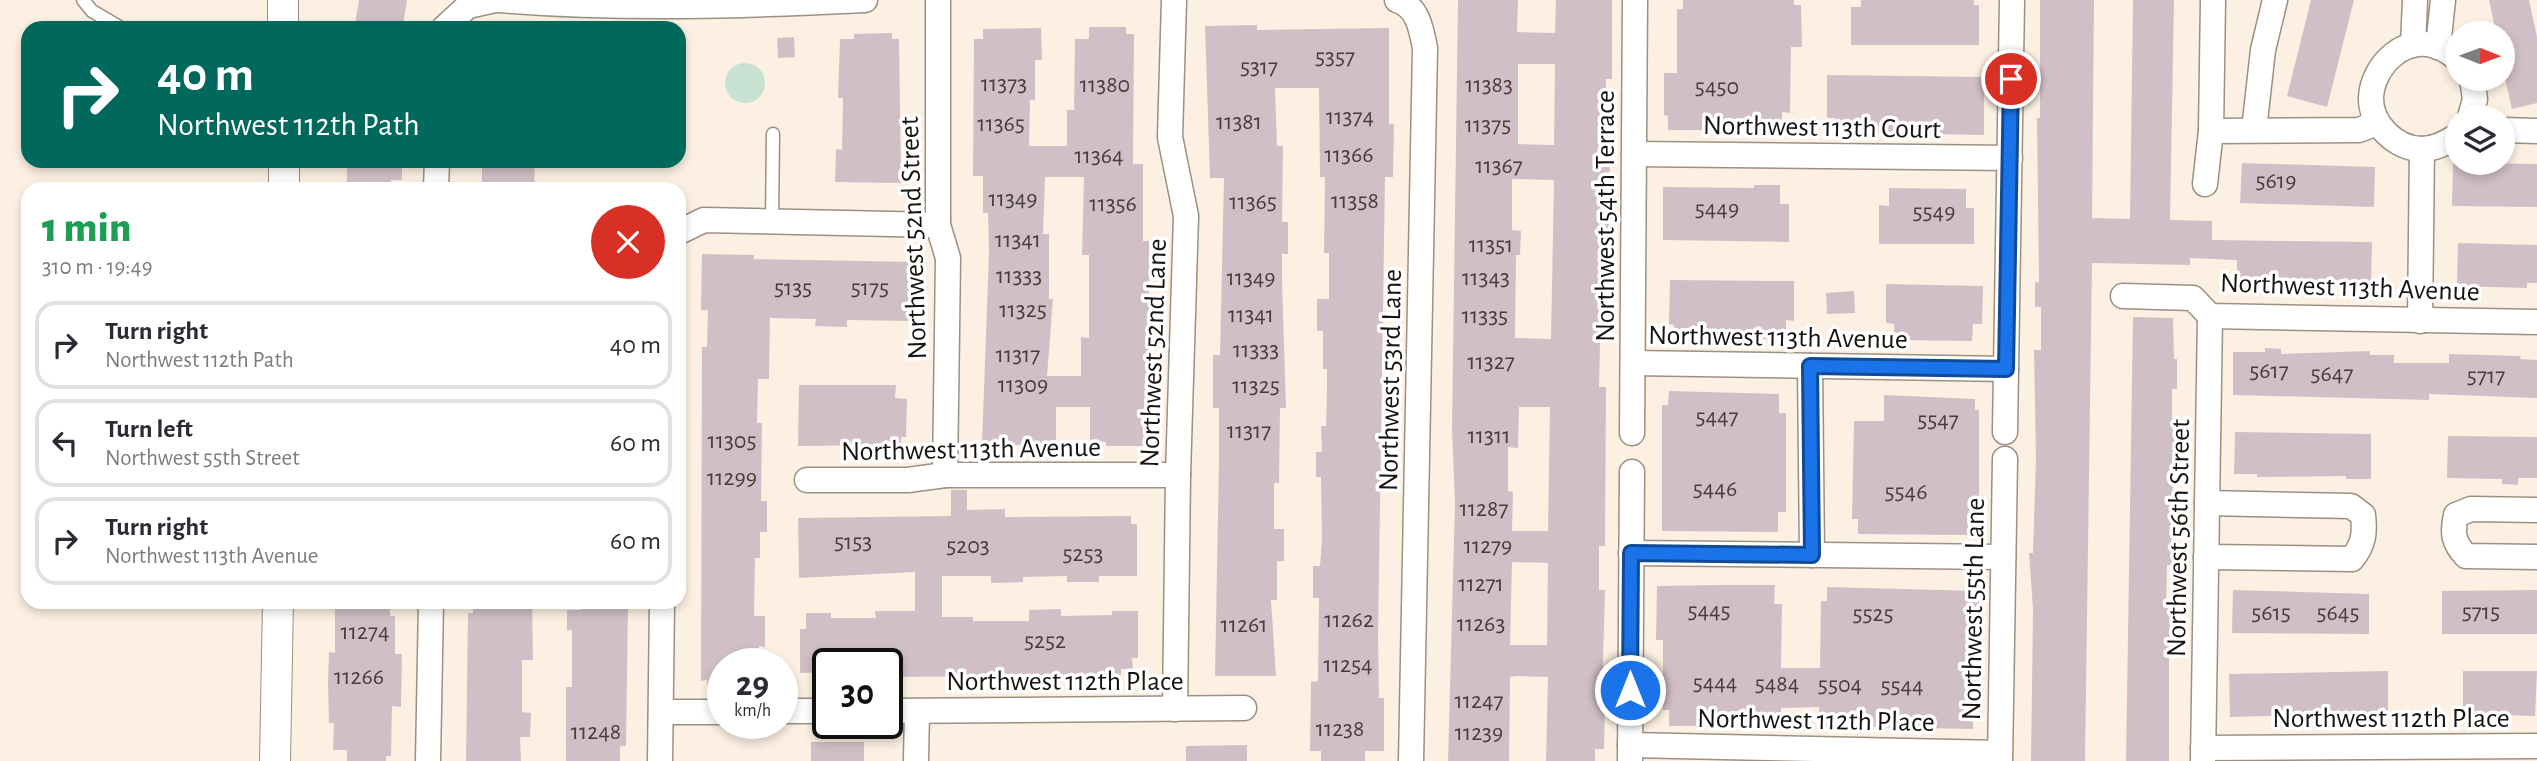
<!DOCTYPE html>
<html lang="en">
<head>
<meta charset="utf-8">
<style>
  body { margin:0; font-family:"Alegreya Sans",sans-serif; background:#f2f2f3; color:#2b2b33; height:100vh; display:flex; flex-direction:column; font-size:26px; white-space:nowrap }
  * { box-sizing:border-box; margin:0 }
  p { font-size:23px; color:#7c7c81 }
  .icon { flex:none; width:38px; height:38px; fill:none; stroke:currentColor; stroke-width:2; stroke-linecap:round; stroke-linejoin:round }
  .map { position:relative; flex:1; overflow:hidden }
  .panel { position:absolute; left:21px; top:182px; width:665px; height:427px; display:flex; flex-direction:column; background:#fff; border-radius:21px; box-shadow:0 4px 10px #0003 }
  .panel>* { flex:none }
  .banner { position:absolute; left:21px; top:21px; width:665px; height:147px; border-radius:21px; box-shadow:0 4px 10px #0003; background:#00695c; color:#fff; overflow:hidden }
  .needle { width:46px; rotate:91deg }
  .buttons { position:absolute; left:2445px; top:21px; display:grid; gap:14px }
  .buttons a { display:grid; place-items:center; width:70px; height:70px; border-radius:50%; background:#fff; box-shadow:0 4px 10px #0003; font-size:35px }
  .speed { position:absolute; left:707px; top:648px; display:flex; gap:14px; font-size:35px; font-weight:700; text-align:center }
  .speed>* { display:grid; place-content:center; width:91px; height:91px; border-radius:50%; background:#fff; box-shadow:0 4px 10px #0003; line-height:1 }
  .speed small { font-size:18px; font-weight:400 }
  .speed .limit { border:4px solid #111; border-radius:10px; background:#fff; color:#111 }
  .pin { position:absolute; display:grid; place-items:center; width:60px; height:60px; color:#fff; margin:-30px; border:4px solid #fff; border-radius:50%; box-shadow:0 2px 7px #0007 }
  .me { position:absolute; width:77px; margin:-38px; rotate:0deg; stroke-linejoin:round; filter:drop-shadow(0 0 5px #0008) }
  .turn { display:flex; align-items:center; gap:24px; height:147px; padding:0 21px; font-size:32px }
  .turn .icon { width:91px; height:91px; stroke-width:2.5 }
  .turn b { display:block; font-size:49px; line-height:60px }
  .round { display:grid; place-items:center; flex:none; width:74px; height:74px; border-radius:37px; background:#f2f2f3 }
  .headline { display:flex; align-items:center; justify-content:space-between; height:119px; padding:0 21px }
  h1 { font-size:42px; font-weight:800; line-height:52px; color:#1e9e55 }
  ul { padding:0; list-style:none }
  li { display:flex; align-items:center; gap:21px; height:88px; margin:0 14px 10px; padding:0 7px; border:4px solid #e1e1e2; border-radius:21px }
  li div { flex:1 }
  li b { display:block; font-size:26px }
  li em { font-style:normal }
  .map>svg:first-child { display:block }
</style>
</head>
<body>
<div class="map">
<svg width="2537" height="761" viewBox="0 0 2537 761">
  <rect width="100%" height="100%" fill="#fcf0e2"/>
  <circle fill="#c7e2d2" cx="745" cy="83" r="20"/>
  <g fill="#d1bfc7" fill-rule="evenodd">
    <polygon points="359,0 407,0 403,25 379,28 355,24"/>
    <path d="M1458,0H1518L1517,32L1555,33L1556,0H1612V79H1606L1605,122H1610L1609,282H1602V316H1609V343H1600L1599,387H1606L1605,546H1599V590H1605L1602,696H1605L1604,749H1595V761H1546L1548,677L1516,676L1510,677L1509,761H1448L1455,504L1452,429ZM1518,64H1555L1554,145L1518,144ZM1512,179L1554,180L1551,339L1515,338L1516,255H1520L1521,231L1512,230ZM1519,407H1550L1548,531H1512L1513,492L1508,491V447L1518,448ZM1512,562L1548,563L1547,645H1510Z"/>
    <polygon points="1683,0 1794,0 1794,5 1801,5 1802,47 1791,47 1790,113 1782,112 1781,130 1668,130 1668,116 1664,115 1664,73 1677,73 1677,9 1683,9"/>
    <polygon points="1861,0 1974,0 1974,5 1979,5 1979,45 1851,45 1851,7 1861,7"/>
    <polygon points="2040,0 2094,0 2092,218 2130,219 2133,0 2174,0 2170,220 2212,221 2212,240 2372,242 2371,286 2237,285 2237,260 2190,258 2190,265 2092,263 2085,761 2031,761 2033,609 2029,553 2033,553 2036,459 2034,350 2041,350 2041,307 2035,307 2035,282 2039,282 2037,118 2040,118"/>
    <polygon points="2311,0 2354,0 2327,107 2287,96"/>
    <polygon points="2489,0 2529,0 2537,37 2537,103 2512,109 2502,65 2502,33 2496,33"/>
    <polygon points="1257,25 1257,30 1389,28 1389,124 1394,124 1393,177 1385,177 1378,636 1379,698 1384,698 1384,751 1365,751 1365,761 1321,761 1321,751 1310,751 1311,682 1318,681 1319,598 1313,598 1313,566 1320,566 1322,539 1321,477 1316,477 1316,452 1322,452 1321,426 1326,426 1327,389 1327,369 1323,369 1323,331 1317,331 1317,299 1329,299 1329,253 1324,253 1325,177 1320,177 1319,88 1275,88 1277,146 1283,146 1282,222 1288,222 1288,254 1282,254 1282,282 1286,408 1280,408 1279,483 1274,483 1274,529 1284,529 1284,561 1277,561 1277,600 1271,600 1276,676 1215,676 1219,459 1219,408 1213,408 1213,355 1220,355 1224,178 1210,178 1205,26"/>
    <path d="M1089,27H1126V34H1134L1133,164H1143V241H1149V356H1155L1153,408H1145L1144,446H1106V442L1090,441V407H1056V446L982,444L989,252L988,213H983V176H973L974,39H983V29L1041,28L1042,60H1035V100H1030L1029,146H1067V110H1074L1075,39H1089ZM1045,177H1084L1082,255H1089V338L1081,337V376H1047L1053,299H1049V234H1043Z"/>
    <polygon points="892,33 892,39 899,39 901,183 835,182 836,149 842,150 843,98 838,98 840,39 854,39 854,34"/>
    <polygon points="794,37 795,57 778,58 777,38"/>
    <polygon points="1827,75 1984,77 1984,135 1835,132 1835,118 1827,118"/>
    <polygon points="347,161 402,161 402,180 391,180 391,187 347,186"/>
    <polygon points="482,161 535,161 534,189 482,189"/>
    <polygon points="2242,163 2375,167 2374,207 2240,203"/>
    <polygon points="2453,163 2537,164 2537,207 2452,206"/>
    <polygon points="1754,185 1780,185 1780,204 1789,204 1789,242 1663,240 1663,187 1754,188"/>
    <polygon points="1889,188 1966,189 1966,208 1974,208 1974,244 1879,244 1879,205 1889,206"/>
    <polygon points="2458,243 2537,245 2537,283 2527,283 2527,288 2457,286"/>
    <polygon points="702,254 754,255 754,259 918,262 918,270 924,270 924,308 912,307 912,321 847,320 847,327 815,326 816,319 770,318 769,379 758,379 757,423 762,423 761,501 767,501 767,532 760,532 760,558 755,558 754,616 765,616 765,647 759,646 759,663 723,663 723,697 708,697 707,680 701,681 702,347 707,347 708,310 701,310"/>
    <polygon points="1670,280 1794,281 1794,321 1786,320 1786,339 1674,337 1674,325 1669,324"/>
    <polygon points="1886,284 1983,286 1982,324 1973,324 1972,341 1894,340 1894,324 1886,323"/>
    <polygon points="1854,291 1855,313 1827,314 1826,293"/>
    <polygon points="2133,317 2173,318 2174,359 2177,359 2177,389 2172,389 2172,429 2176,429 2171,517 2172,565 2167,565 2166,605 2173,605 2172,654 2169,654 2169,761 2126,761"/>
    <polygon points="2265,348 2281,349 2281,354 2370,351 2370,355 2394,355 2394,363 2449,363 2449,354 2521,356 2520,359 2537,360 2537,398 2429,394 2429,400 2233,395 2233,352 2265,352"/>
    <polygon points="799,385 896,385 895,398 907,399 906,437 901,437 901,445 798,446"/>
    <polygon points="1669,391 1779,394 1779,413 1786,413 1786,512 1778,512 1778,532 1662,531 1662,405 1668,405"/>
    <polygon points="1884,395 1975,399 1975,410 1979,410 1979,517 1968,517 1968,535 1858,534 1858,519 1852,519 1854,421 1884,421"/>
    <polygon points="2235,432 2371,434 2371,479 2346,479 2346,476 2257,477 2257,474 2234,474"/>
    <polygon points="2448,436 2537,437 2537,478 2518,478 2518,485 2502,484 2502,479 2447,478"/>
    <polygon points="951,490 967,490 967,510 1005,509 1005,517 1131,516 1131,524 1137,524 1137,576 1099,576 1099,582 1067,582 1067,576 1023,577 1023,582 991,583 991,576 942,576 942,617 973,617 973,621 1029,621 1029,610 1061,609 1061,616 1112,615 1112,611 1138,611 1138,658 1132,658 1133,669 1121,669 1121,675 887,677 887,663 827,663 827,672 800,673 800,629 806,629 806,613 831,613 831,618 876,618 875,611 915,611 915,572 799,578 798,518 951,516"/>
    <polygon points="1720,585 1775,585 1774,604 1782,604 1781,668 1820,668 1821,601 1827,601 1827,587 1979,591 1977,713 1973,713 1973,729 1826,726 1826,712 1819,712 1819,707 1781,708 1781,725 1669,726 1669,710 1663,710 1663,640 1656,640 1657,586"/>
    <polygon points="2233,590 2369,594 2369,634 2232,633"/>
    <polygon points="2537,590 2537,634 2442,634 2442,591"/>
    <polygon points="335,602 390,602 390,616 395,616 395,654 402,654 401,707 392,706 391,756 386,756 386,761 347,761 347,750 333,750 334,723 329,723 328,684 329,652 335,653"/>
    <polygon points="473,602 532,602 533,660 522,660 522,712 531,713 530,737 520,737 521,761 466,761 468,613 473,613"/>
    <polygon points="581,602 620,602 620,605 628,605 626,746 620,746 620,761 566,761 566,687 572,687 572,630 567,630 567,610 581,610"/>
    <polygon points="2388,671 2388,713 2369,713 2369,717 2340,717 2340,714 2230,717 2229,674"/>
    <polygon points="2463,671 2537,671 2535,716 2463,714"/>
    <rect x="811" y="742" width="53" height="19"/>
    <polygon points="1247,745 1247,761 1186,761 1186,746"/>
  </g>
  <g fill="none" stroke-linecap="round" stroke-linejoin="round">
    <g stroke="#9b9083" stroke-width="15">
      <g id="service">
        <polyline points="83,0 92,11 121,28"/>
        <polyline points="772,222 773,134"/>
      </g>
    </g>
    <g stroke="#9b9083" stroke-width="27">
      <g id="minor">
        <path d="M500,0C622,10 742,6 865,0"/>
        <polyline points="938,0 938,225 948,258 945,475"/>
        <polyline points="1174,0 1170,137 1186,216 1178,475 1175,709"/>
        <path d="M1397,0C1418,7 1421,28 1425,48L1411,761"/>
        <polyline points="444,28 468,6 495,0"/>
        <polyline points="2413,45 2415,0"/>
        <polyline points="2438,47 2443,0"/>
        <path d="M2457,58C2451,54 2445,49 2438,47C2405,34 2373,65 2371,97C2370,124 2396,149 2422,149C2435,149 2446,143 2457,136"/>
        <polyline points="2470,117 2475,99 2472,79"/>
        <polyline points="2254,130 2263,50 2275,0"/>
        <polyline points="2502,130 2537,131"/>
        <polyline points="2211,131 2359,130 2377,123"/>
        <polyline points="1634,154 2010,158"/>
        <polyline points="2205,184 2211,131 2213,0"/>
        <polyline points="436,189 437,161"/>
        <polyline points="679,232 704,220 938,225"/>
        <polyline points="2123,296 2193,298 2210,316 2537,322"/>
        <polyline points="2420,321 2422,149"/>
        <polyline points="1633,363 2006,369"/>
        <polyline points="1810,366 1812,555"/>
        <polyline points="2005,432 2012,0"/>
        <polyline points="1632,433 1635,0"/>
        <polyline points="807,480 908,480 945,475 1178,475"/>
        <path d="M2537,510L2471,509L2456,515C2452,533 2453,542 2466,556L2537,557"/>
        <polyline points="1631,553 2003,557"/>
        <path d="M2206,557L2352,559C2364,544 2365,533 2363,515L2351,506L2207,503"/>
        <polyline points="782,711 828,711"/>
        <polyline points="887,711 1244,708"/>
        <polyline points="661,712 723,712"/>
        <polyline points="1630,745 2000,753"/>
        <polyline points="2203,748 2537,746"/>
        <polyline points="1630,760 1632,472"/>
        <polyline points="428,761 431,602"/>
        <polyline points="660,761 662,602"/>
        <polyline points="916,761 917,711"/>
        <polyline points="2000,761 2005,459"/>
        <polyline points="2203,761 2210,316"/>
      </g>
    </g>
    <g stroke="#9b9083" stroke-width="32">
      <g id="tertiary">
        <polyline points="283,28 283,0"/>
        <polyline points="284,189 284,161"/>
        <polyline points="275,761 278,602"/>
      </g>
    </g>
    <use href="#service" stroke="#fff" stroke-width="12"/>
    <use href="#minor" stroke="#fff" stroke-width="24"/>
    <use href="#tertiary" stroke="#fff" stroke-width="30"/>
  </g>
  <g fill="none" stroke-linecap="round" stroke-linejoin="round">
    <g stroke="#114b97" stroke-width="18">
      <polyline id="route" points="1630,690 1631,553 1812,555 1810,366 2006,369 2011,79"/>
    </g>
    <use href="#route" stroke="#1a73e8" stroke-width="12"/>
  </g>
  <g text-anchor="middle" stroke-width="7" stroke-linejoin="round" paint-order="stroke">
    <g font-size="24" fill="#463e3c">
      <text x="1335" y="64">5357</text>
      <text x="1259" y="74">5317</text>
      <text x="1004" y="91">11373</text>
      <text x="1105" y="92">11380</text>
      <text x="1489" y="92">11383</text>
      <text x="1717" y="94">5450</text>
      <text x="1350" y="124">11374</text>
      <text x="1239" y="129">11381</text>
      <text x="1001" y="131">11365</text>
      <text x="1488" y="132">11375</text>
      <text x="1349" y="162">11366</text>
      <text x="1099" y="163">11364</text>
      <text x="1499" y="173">11367</text>
      <text x="2276" y="188">5619</text>
      <text x="1013" y="206">11349</text>
      <text x="1355" y="208">11358</text>
      <text x="1253" y="209">11365</text>
      <text x="1113" y="211">11356</text>
      <text x="1717" y="216">5449</text>
      <text x="1934" y="219">5549</text>
      <text x="1018" y="247">11341</text>
      <text x="1491" y="252">11351</text>
      <text x="1019" y="283">11333</text>
      <text x="1251" y="285">11349</text>
      <text x="1486" y="285">11343</text>
      <text x="793" y="295">5135</text>
      <text x="870" y="295">5175</text>
      <text x="1023" y="317">11325</text>
      <text x="1251" y="322">11341</text>
      <text x="1485" y="323">11335</text>
      <text x="1256" y="357">11333</text>
      <text x="1018" y="362">11317</text>
      <text x="1491" y="369">11327</text>
      <text x="2269" y="378">5617</text>
      <text x="2332" y="381">5647</text>
      <text x="2486" y="383">5717</text>
      <text x="1023" y="392">11309</text>
      <text x="1256" y="393">11325</text>
      <text x="1717" y="424">5447</text>
      <text x="1938" y="427">5547</text>
      <text x="1249" y="438">11317</text>
      <text x="1489" y="443">11311</text>
      <text x="732" y="448">11305</text>
      <text x="732" y="485">11299</text>
      <text x="1715" y="496">5446</text>
      <text x="1906" y="499">5546</text>
      <text x="1484" y="516">11287</text>
      <text x="853" y="549">5153</text>
      <text x="968" y="553">5203</text>
      <text x="1488" y="553">11279</text>
      <text x="1083" y="561">5253</text>
      <text x="1481" y="591">11271</text>
      <text x="1709" y="618">5445</text>
      <text x="2481" y="619">5715</text>
      <text x="2271" y="620">5615</text>
      <text x="2338" y="620">5645</text>
      <text x="1873" y="621">5525</text>
      <text x="1349" y="627">11262</text>
      <text x="1481" y="631">11263</text>
      <text x="1244" y="632">11261</text>
      <text x="365" y="639">11274</text>
      <text x="1045" y="648">5252</text>
      <text x="1348" y="672">11254</text>
      <text x="359" y="684">11266</text>
      <text x="1715" y="690">5444</text>
      <text x="1777" y="691">5484</text>
      <text x="1840" y="692">5504</text>
      <text x="1902" y="693">5544</text>
      <text x="1479" y="708">11247</text>
      <text x="1340" y="736">11238</text>
      <text x="596" y="739">11248</text>
      <text x="1479" y="740">11239</text>
    </g>
    <g font-size="28" fill="#17130e" stroke="#fff">
      <text transform="translate(1822 126) rotate(1)" y="10">Northwest 113th Court</text>
      <text transform="translate(1604 216) rotate(-90)" y="10">Northwest 54th Terrace</text>
      <text transform="translate(912 238) rotate(-92)" y="10">Northwest 52nd Street</text>
      <text transform="translate(2350 286) rotate(2)" y="10">Northwest 113th Avenue</text>
      <text transform="translate(1778 336) rotate(1)" y="10">Northwest 113th Avenue</text>
      <text transform="translate(1152 353) rotate(-88)" y="10">Northwest 52nd Lane</text>
      <text transform="translate(1389 380) rotate(-89)" y="10">Northwest 53rd Lane</text>
      <text transform="translate(971 448) rotate(-1)" y="10">Northwest 113th Avenue</text>
      <text transform="translate(2177 538) rotate(-89)" y="10">Northwest 56th Street</text>
      <text transform="translate(1972 609) rotate(-89)" y="10">Northwest 55th Lane</text>
      <text x="1065" y="690">Northwest 112th Place</text>
      <text x="2391" y="727">Northwest 112th Place</text>
      <text transform="translate(1816 719) rotate(1)" y="10">Northwest 112th Place</text>
    </g>
  </g>
</svg>
<div class="buttons">
<a><svg class="needle" viewBox="-14 -14 28 28"><path d="M0-13l5 13h-10z" fill="#e53935"/><path d="M0 13l5-13h-10z" fill="#7c7c81"/></svg></a>
<a><svg class="icon" aria-label="layers" viewBox="0 0 24 24"><path d="M12 4l9 5-9 5-9-5zM3 14l9 5 9-5"/></svg></a>
</div>
<div class="speed"><div>29<small>km/h</small></div><div class="limit">30</div></div>
<div class="pin" style="left:2011px;top:79px;background:#d93025"><svg class="icon" aria-label="arrive" viewBox="0 0 24 24"><path d="M6 21V4h12l-3 4 3 4H6"/></svg></div>
<svg class="me" style="left:1630px;top:690px" viewBox="-20 -20 40 40"><circle r="17" fill="#1a73e8" stroke="#fff" stroke-width="3"/><path d="M0-11L8 9 0 5-8 9z" fill="#fff"/></svg>
<div class="banner">
<div class="turn"><svg class="icon" aria-label="right" viewBox="0 0 24 24"><path d="M7 20v-9h11M14 6l5 5-5 5"/></svg><div><b>40 m</b>Northwest 112th Path</div></div>
</div>
<section class="panel">
<div class="headline"><div><h1>1 min</h1><p>310 m · 19:49</p></div><a class="round" style="background:#d93025;color:#fff"><svg class="icon" aria-label="close" viewBox="0 0 24 24"><path d="M6 6l12 12M18 6L6 18"/></svg></a></div>
<ul>
<li><svg class="icon" aria-label="right" viewBox="0 0 24 24"><path d="M7 20v-9h11M14 6l5 5-5 5"/></svg><div><b>Turn right</b><p>Northwest 112th Path</p></div><em>40 m</em></li>
<li><svg class="icon" aria-label="left" viewBox="0 0 24 24"><path d="M17 20v-9H6M10 6l-5 5 5 5"/></svg><div><b>Turn left</b><p>Northwest 55th Street</p></div><em>60 m</em></li>
<li><svg class="icon" aria-label="right" viewBox="0 0 24 24"><path d="M7 20v-9h11M14 6l5 5-5 5"/></svg><div><b>Turn right</b><p>Northwest 113th Avenue</p></div><em>60 m</em></li>
</ul>
</section>
</div>
</body>
</html>
